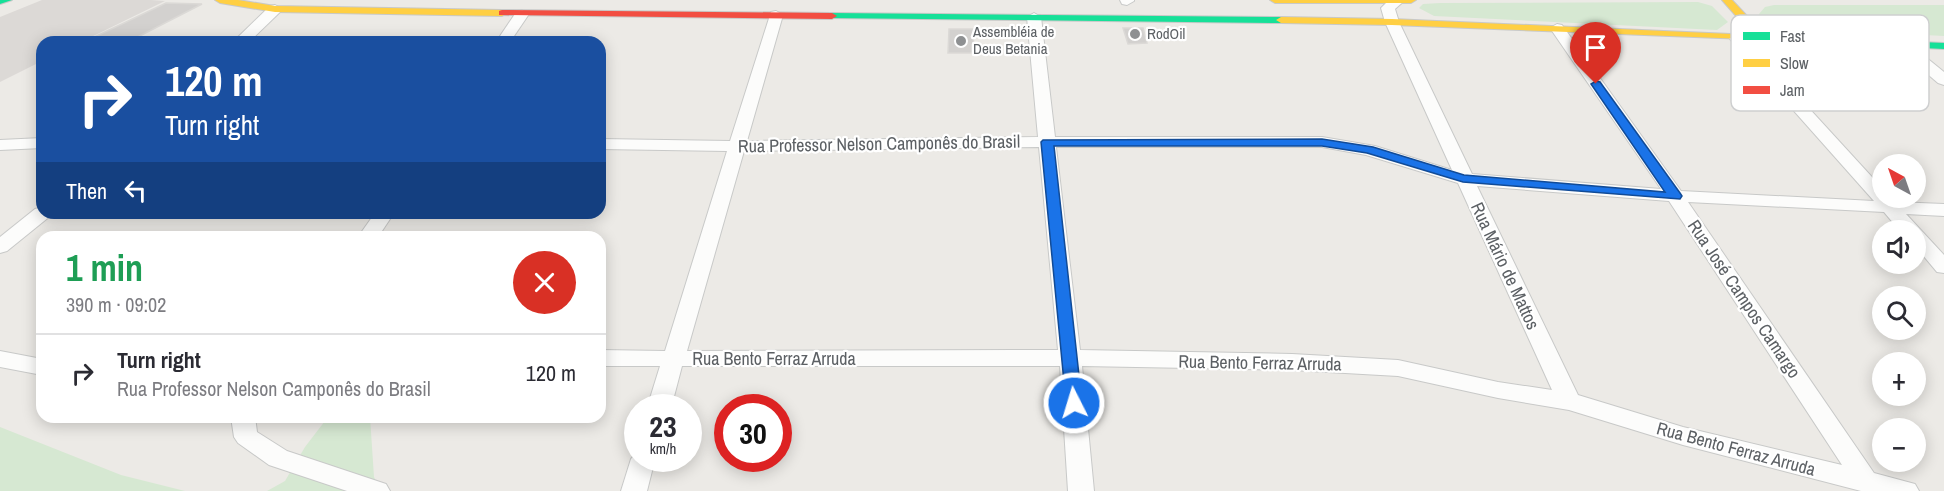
<!DOCTYPE html>
<html lang="en">
<head>
<meta charset="utf-8">
<style>
  body { margin:0; font-family:"Archivo Narrow",sans-serif; background:#f2f2f3; color:#2b2b33; height:100vh; display:flex; flex-direction:column; font-size:22px; white-space:nowrap }
  * { box-sizing:border-box; margin:0 }
  p { font-size:20px; color:#7c7c81 }
  .icon { flex:none; width:33px; height:33px; fill:none; stroke:currentColor; stroke-width:2; stroke-linecap:round; stroke-linejoin:round }
  .map { position:relative; flex:1; overflow:hidden }
  .details { position:absolute; left:36px; top:231px; width:570px; height:192px; display:flex; flex-direction:column; background:#fff; border-radius:18px; box-shadow:0 3px 15px #0003 }
  .details>* { flex:none }
  .guide { position:absolute; left:36px; top:36px; width:570px; height:183px; border-radius:18px; box-shadow:0 3px 15px #0003; background:#1a4fa0; color:#fff; overflow:hidden }
  .needle { width:39px; rotate:320deg }
  .tools { position:absolute; left:1872px; top:154px; display:grid; gap:12px }
  .tools a { display:grid; place-items:center; width:54px; height:54px; border-radius:50%; background:#fff; box-shadow:0 3px 15px #0003; font-size:30px }
  .speed { position:absolute; left:624px; top:394px; display:flex; gap:12px; font-size:30px; font-weight:700; text-align:center }
  .speed>* { display:grid; place-content:center; width:78px; height:78px; border-radius:50%; background:#fff; box-shadow:0 3px 15px #0003; line-height:1 }
  .speed small { font-size:15px; font-weight:400 }
  .speed .limit { border:9px solid #d22; background:#fff; color:#111 }
  .pin { position:absolute; display:grid; place-items:center; width:51px; height:51px; color:#fff; margin:-62px -26px; border-radius:50% 50% 50% 0; rotate:-45deg; box-shadow:0 0 6px #0007 }
  .pin .icon { rotate:45deg }
  .me { position:absolute; width:66px; margin:-33px; rotate:355deg; stroke-linejoin:round; filter:drop-shadow(0 0 4px #0008) }
  .turn { display:flex; align-items:center; gap:21px; height:126px; padding:0 30px; font-size:27px }
  .turn .icon { width:78px; height:78px; stroke-width:2.5 }
  .turn b { display:block; font-size:42px; line-height:51px }
  .then { display:flex; align-items:center; height:57px; padding:0 30px; background:#0003; gap:12px; font-size:22px }
  .round { display:grid; place-items:center; flex:none; width:63px; height:63px; border-radius:32px; background:#f2f2f3 }
  .headline { display:flex; align-items:center; justify-content:space-between; height:102px; padding:0 30px }
  h1 { font-size:36px; font-weight:700; line-height:45px; color:#1e9e55 }
  ul { padding:0; list-style:none }
  li { display:flex; align-items:center; gap:18px; height:78px; padding:0 30px; border-top:2px solid #e1e1e2 }
  li div { flex:1 }
  li b { display:block; font-size:22px }
  li em { font-style:normal }
  .map>svg:first-child { display:block }
</style>
</head>
<body>
<div class="map">
<svg width="1944" height="491" viewBox="0 0 1944 491">
  <rect width="100%" height="100%" fill="#eceae6"/>
  <polygon fill="#dcd9d6" points="42,0 151,0 165,1 81,42 42,42 42,61 0,82 0,17"/>
  <g fill="#d6e8d2">
    <polygon points="1698,2 1712,6 1728,22 1717,30 1434,16 1419,8 1423,4 1440,3"/>
    <polygon points="1774,5 1944,5 1944,36 1774,27 1762,22 1759,14 1765,7"/>
    <polygon points="328,417 370,417 374,477 381,491 267,491 285,481 305,447"/>
    <polygon points="0,427 121,475 185,491 0,491"/>
  </g>
  <g fill="#d3d1cf" stroke="#dbd9d6" stroke-width="1.5">
    <polygon points="166,3 202,4 128,42 84,42"/>
    <polygon points="1123,28 1143,28 1147,43 1128,44"/>
    <polygon points="949,29 973,29 974,53 948,53"/>
  </g>
  <g fill="none" stroke-linecap="round" stroke-linejoin="round">
    <g stroke="#c8c9c8" stroke-width="2">
      <g id="street">
        <polygon points="1120,0 1134,0 1134,1 1127,5 1122,4"/>
        <path d="M1389,0L1404,1L1395,9L1399,22L1472,174L1661,189L1550,28L1557,24L1562,25L1681,191L1874,201L1730,39L1728,36L1735,32L1740,33L1882,188V198H1891L1895,202L1944,204V216L1906,214L1944,255V273L1937,272L1916,247V231H1900L1884,212L1688,202L1874,473L1915,484L1919,491H1861L1683,445L1569,410L1498,398L1398,376L1292,370L1082,366L1094,491H1068L1060,366H682L671,408H647L660,366H600V350L665,351L727,151L600,149V139L730,141L771,12L776,11L783,15L747,141L1038,137L1027,17L1034,13L1041,17L1055,137H1322L1375,146L1452,170L1385,22L1381,8ZM1039,147L1058,350L687,351L744,151ZM1056,147H1322L1366,155L1458,183L1552,390L1498,382L1398,360L1292,354L1080,350ZM1477,186L1669,201L1842,465L1683,427L1578,395Z"/>
        <polygon points="275,5 282,9 280,12 249,42 233,42 270,6"/>
        <polygon points="522,10 529,14 510,42 496,42 517,11"/>
        <polygon points="1901,40 1906,41 1944,72 1944,85 1938,83 1896,47 1894,44 1896,41"/>
        <polygon points="42,138 42,148 0,150 0,140"/>
        <polygon points="42,207 42,213 51,213 49,217 7,251 0,253 0,237 35,209"/>
        <polygon points="375,213 394,213 378,237 358,237"/>
        <polygon points="0,351 42,359 42,375 0,367"/>
        <polygon points="231,417 255,417 257,432 287,451 386,484 390,491 347,491 269,465 238,443 234,437"/>
        <polygon points="638,451 638,459 655,459 647,491 621,491 631,459"/>
      </g>
    </g>
    <g stroke="#c8c9c8" stroke-width="2">
      <g id="fast">
        <polygon points="0,0 12,0 0,4"/>
        <polygon points="832,13 1281,17 1286,20 1281,23 828,18 828,14"/>
        <polygon points="1741,34 1944,43 1944,49 1737,39 1737,35"/>
      </g>
    </g>
    <g stroke="#c8c9c8" stroke-width="2">
      <g id="slow">
        <polygon points="215,0 238,0 275,6 502,10 507,13 502,16 275,12 220,3"/>
        <polygon points="1270,0 1416,0 1411,3 1275,3"/>
        <polygon points="1722,0 1732,0 1747,16 1747,25 1741,34 1746,37 1745,39 1392,25 1281,23 1276,20 1281,17 1392,19 1731,34 1737,25 1737,17"/>
      </g>
    </g>
    <g stroke="#c8c9c8" stroke-width="2">
      <polygon id="jam" points="502,10 832,13 837,16 832,19 499,15 499,11"/>
    </g>
    <use href="#street" fill="#fcfcfb" fill-rule="evenodd"/>
    <use href="#fast" fill="#16e098" fill-rule="evenodd"/>
    <use href="#slow" fill="#ffcf43" fill-rule="evenodd"/>
    <use href="#jam" fill="#f24e42" fill-rule="evenodd"/>
  </g>
  <polygon fill="#1a73e8" stroke="#114b97" stroke-width="1.5" points="1596,81 1600,82 1680,193 1682,196 1680,199 1463,182 1367,153 1322,146 1054,146 1082,403 1079,407 1068,407 1066,403 1041,142 1043,140 1322,139 1373,147 1464,175 1665,192 1591,84"/>
  <g fill="#8e9092" stroke="#fff" stroke-width="2">
    <circle cx="1135" cy="34" r="6"/>
    <circle cx="961" cy="41" r="6"/>
  </g>
  <g text-anchor="middle" stroke-width="4.5" stroke-linejoin="round" paint-order="stroke">
    <g font-size="15" fill="#5c6064" stroke="#fff" text-anchor="start">
      <text x="973" y="37">Assembléia de<tspan x="973" dy="17">Deus Betania</tspan></text>
      <text x="1147" y="39">RodOil</text>
    </g>
    <g font-size="18" fill="#5c6064" stroke="#fff">
      <text transform="translate(879 144) rotate(-1)" y="6">Rua Professor Nelson Camponês do Brasil</text>
      <text transform="translate(1505 266) rotate(65)" y="6">Rua Mário de Mattos</text>
      <text transform="translate(1744 299) rotate(56)" y="6">Rua José Campos Camargo</text>
      <text x="774" y="365">Rua Bento Ferraz Arruda</text>
      <text transform="translate(1260 363) rotate(1)" y="6">Rua Bento Ferraz Arruda</text>
      <text transform="translate(1736 449) rotate(15)" y="6">Rua Bento Ferraz Arruda</text>
    </g>
  </g>
  <rect x="1731" y="15" width="198" height="96" rx="9" fill="#fff" stroke="#cecfd0" stroke-width="1.5"/>
  <rect x="1743" y="32" width="27" height="8" fill="#16e098"/>
  <rect x="1743" y="59" width="27" height="8" fill="#ffcf43"/>
  <rect x="1743" y="86" width="27" height="8" fill="#f24e42"/>
  <g font-size="16" fill="#5c6064">
    <text x="1780" y="42">Fast</text>
    <text x="1780" y="69">Slow</text>
    <text x="1780" y="96">Jam</text>
  </g>
</svg>
<div class="tools">
<a><svg class="needle" viewBox="-14 -14 28 28"><path d="M0-13l5 13h-10z" fill="#e53935"/><path d="M0 13l5-13h-10z" fill="#7c7c81"/></svg></a>
<a><svg class="icon" aria-label="sound" viewBox="0 0 24 24"><path d="M4 9h4l5-4v14l-5-4H4zM17 9q2 3 0 6"/></svg></a>
<a><svg class="icon" aria-label="search" viewBox="0 0 24 24"><circle cx="10" cy="10" r="6"/><path d="M15 15l6 6"/></svg></a>
<a>+</a>
<a>−</a>
</div>
<div class="speed"><div>23<small>km/h</small></div><div class="limit">30</div></div>
<div class="pin" style="left:1596px;top:84px;background:#d93025"><svg class="icon" aria-label="arrive" viewBox="0 0 24 24"><path d="M6 21V4h12l-3 4 3 4H6"/></svg></div>
<svg class="me" style="left:1074px;top:403px" viewBox="-20 -20 40 40"><circle r="17" fill="#1a73e8" stroke="#fff" stroke-width="3"/><path d="M0-11L8 9 0 5-8 9z" fill="#fff"/></svg>
<div class="guide">
<div class="turn"><svg class="icon" aria-label="right" viewBox="0 0 24 24"><path d="M7 20v-9h11M14 6l5 5-5 5"/></svg><div><b>120 m</b>Turn right</div></div>
<div class="then">Then<svg class="icon" aria-label="left" viewBox="0 0 24 24"><path d="M17 20v-9H6M10 6l-5 5 5 5"/></svg></div>
</div>
<section class="details">
<div class="headline"><div><h1>1 min</h1><p>390 m · 09:02</p></div><a class="round" style="background:#d93025;color:#fff"><svg class="icon" aria-label="close" viewBox="0 0 24 24"><path d="M6 6l12 12M18 6L6 18"/></svg></a></div>
<ul>
<li><svg class="icon" aria-label="right" viewBox="0 0 24 24"><path d="M7 20v-9h11M14 6l5 5-5 5"/></svg><div><b>Turn right</b><p>Rua Professor Nelson Camponês do Brasil</p></div><em>120 m</em></li>
</ul>
</section>
</div>
</body>
</html>
